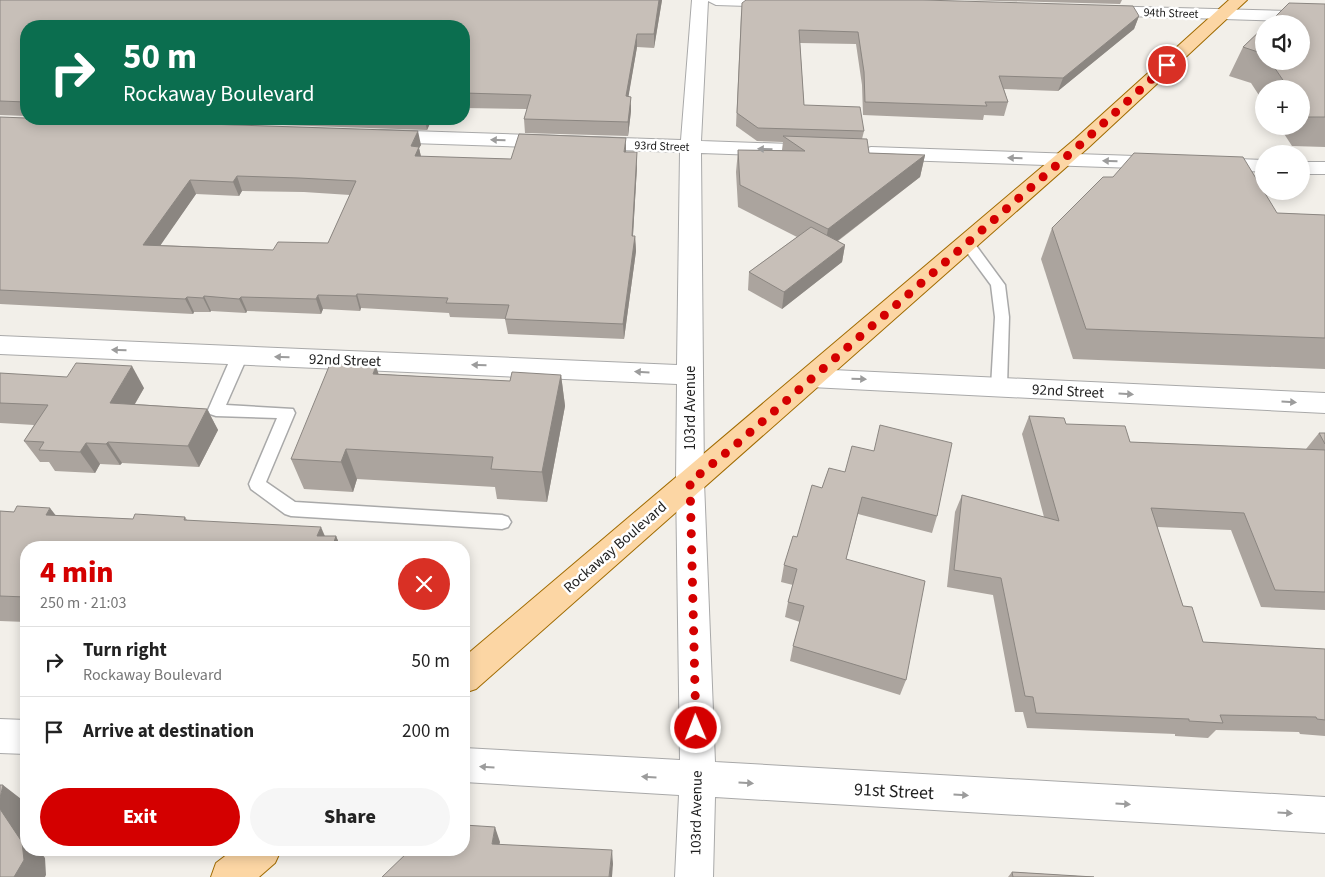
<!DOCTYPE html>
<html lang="en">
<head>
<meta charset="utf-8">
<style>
  body { margin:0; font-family:"Source Sans 3",sans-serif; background:#f6f6f6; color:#222; height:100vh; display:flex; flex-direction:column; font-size:19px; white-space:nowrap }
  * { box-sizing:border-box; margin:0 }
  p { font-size:16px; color:#767676 }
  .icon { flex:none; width:28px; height:28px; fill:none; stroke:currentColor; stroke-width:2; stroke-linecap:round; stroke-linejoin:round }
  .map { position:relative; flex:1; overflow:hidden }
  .sheet { position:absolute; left:20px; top:541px; width:450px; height:315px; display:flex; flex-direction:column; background:#fff; border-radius:20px; box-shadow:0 2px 12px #0003 }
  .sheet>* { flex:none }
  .hud { position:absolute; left:20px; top:20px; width:450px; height:105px; border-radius:20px; box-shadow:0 2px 12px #0003; background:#0b6e4f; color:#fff; overflow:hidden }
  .tools { position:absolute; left:1255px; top:15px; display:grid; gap:10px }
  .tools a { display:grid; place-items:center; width:55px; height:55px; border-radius:50%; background:#fff; box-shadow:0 2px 12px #0003; font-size:25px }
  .pin { position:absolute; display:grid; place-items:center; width:42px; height:42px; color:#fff; margin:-21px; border:2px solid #fff; border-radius:50%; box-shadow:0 1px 5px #0007 }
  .me { position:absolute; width:55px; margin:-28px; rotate:359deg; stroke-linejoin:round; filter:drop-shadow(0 0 4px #0008) }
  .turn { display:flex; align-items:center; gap:18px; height:105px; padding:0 20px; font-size:22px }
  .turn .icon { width:65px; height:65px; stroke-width:2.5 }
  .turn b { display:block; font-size:35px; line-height:42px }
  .round { display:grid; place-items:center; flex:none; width:52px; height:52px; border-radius:26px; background:#f6f6f6 }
  .head { display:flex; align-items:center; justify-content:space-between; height:85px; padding:0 20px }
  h1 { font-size:30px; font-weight:800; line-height:38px; color:#d40000 }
  .button { display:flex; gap:10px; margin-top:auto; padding:10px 20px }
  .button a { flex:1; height:58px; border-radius:30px; background:#d40000; color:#fff; font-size:20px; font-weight:800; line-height:58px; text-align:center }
  .button a+a { background:#f6f6f6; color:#222 }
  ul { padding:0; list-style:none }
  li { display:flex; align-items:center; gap:15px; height:70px; padding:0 20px; border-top:1px solid #e0e0e0 }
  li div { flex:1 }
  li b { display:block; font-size:19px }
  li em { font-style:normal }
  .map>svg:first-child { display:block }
</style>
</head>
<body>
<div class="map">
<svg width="1325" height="877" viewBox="0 0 1325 877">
  <rect width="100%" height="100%" fill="#f2efe9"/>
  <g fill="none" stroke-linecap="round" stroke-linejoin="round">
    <g stroke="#a9a9a9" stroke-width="3">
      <g id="lane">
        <polygon points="967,239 972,240 1005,285 1009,317 1007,387 1004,391 999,393 994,391 991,387 995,317 991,285 960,243"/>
        <polygon points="240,350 245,351 248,355 226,405 293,409 295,413 266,482 295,502 502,515 508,517 511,522 508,527 502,529 291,516 285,514 251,489 249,484 277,418 216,416 210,414 208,410 232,355 235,351"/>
      </g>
    </g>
    <g stroke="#a9a9a9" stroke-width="2">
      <g id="street">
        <polygon points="692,0 788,0 789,2 787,6 781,7 716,5 708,1 701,141 818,145 825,147 828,151 825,155 818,157 701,153 704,482 715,762 1325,797 1325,833 715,797 713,877 675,877 679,795 464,782 464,748 680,760 676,482 677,384 0,354 0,336 677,365 680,152 381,142 374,140 371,136 374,132 381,130 681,140"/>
        <polygon points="1099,6 1325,12 1325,22 1093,15 1091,11 1093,7"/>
        <polygon points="871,147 1165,157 1172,159 1175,163 1172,167 1165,169 871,159 864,157 861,153 864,149"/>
        <polygon points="1211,158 1264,160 1264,172 1204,168 1201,164 1204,160"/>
        <rect x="1301" y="162" width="24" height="12"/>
        <polygon points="811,369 1325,393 1325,413 811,387 802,385 798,378 802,371"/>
        <polygon points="0,719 26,720 26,754 0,753"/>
      </g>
    </g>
    <g stroke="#a06b00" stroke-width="2">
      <g id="primary">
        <polygon points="1229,0 1247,0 1089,147 476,689 464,693 464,657 1075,139"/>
        <polygon points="233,850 281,850 275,863 259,877 211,877 216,863"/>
      </g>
    </g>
    <use href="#lane" fill="#fff" fill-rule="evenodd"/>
    <use href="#street" fill="#fff" fill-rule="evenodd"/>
    <use href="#primary" fill="#fcd6a4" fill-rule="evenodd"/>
  </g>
  <g fill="#aba49e" fill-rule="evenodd">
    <polygon points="0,0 662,0 654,48 637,47 628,97 631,111 628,136 525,133 524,119 527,109 464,108 464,26 26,26 26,116 0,115"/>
    <polygon points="964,0 1122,0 1120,4"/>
    <polygon points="1325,4 1325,147 1292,146 1279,126 1301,126 1301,89 1264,89 1264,103 1251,83 1229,76 1243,47 1264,27 1264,61 1301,61"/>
    <polygon points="741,15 1139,16 1134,29 1058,91 1004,89 1008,102 1004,116 984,115 983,120 863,115 862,85 856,44 800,43 804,105 864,131 862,139 869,153 925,155 920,177 838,241 845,245 842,262 782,309 748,290 749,272 797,237 738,207 736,172 738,150 782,150 783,142 757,141 736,126"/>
    <path d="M0,117L421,145L419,148L421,157L511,159L626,152L637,166L633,236H635L636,251L624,339L508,334L505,319L450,317L449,313L361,308L360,311L323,309L321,314L247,311L246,313L211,311L210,312H194L193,314L0,304ZM242,191L304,192L350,195L328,243L273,250L160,245L196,194L239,196Z"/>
    <polygon points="107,119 432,119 427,130"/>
    <polygon points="1277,213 1325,215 1325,369 1073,359 1041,259 1052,228"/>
    <polygon points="0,373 144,388 135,404 207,409 218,430 199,467 122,463 120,465 100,464 95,473 55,471 49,462 40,462 24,441 34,425 0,423"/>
    <polygon points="379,374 510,381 561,375 565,406 547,502 497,499 495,487 357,479 353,492 304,489 291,459"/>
    <polygon points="1029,416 1066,424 1130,442 1306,449 1319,433 1325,433 1325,610 1261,607 1231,530 1157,527 1183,606 1203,642 1325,649 1325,736 1300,734 1299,732 1216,730 1208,738 1175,736 1175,734 1027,728 1023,712 1015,712 993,595 947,587 955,512 962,495 1044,517 1022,434"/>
    <polygon points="829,468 937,516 932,533 858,514 846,559 906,680 900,695 790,661 793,646 800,622 785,617 788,602 793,585 781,582 784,565 797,537 822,488"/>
    <polygon points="0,511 56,515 133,519 185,517 187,520 325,536 336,536 341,548 26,548 26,622 0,621"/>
    <polygon points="1012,872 1094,877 1008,877"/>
  </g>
  <g fill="#8b8681">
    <polygon points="659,0 662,0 654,48 654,34"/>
    <polygon points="1139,16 1134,29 1058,91 1063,78"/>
    <polygon points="637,34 637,47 626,111 626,96"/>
    <polygon points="631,97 631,111 628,136 628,122"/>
    <polygon points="425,119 432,119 427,130"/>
    <polygon points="418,131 421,145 419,148 422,161 418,171 411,146"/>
    <polygon points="626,138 626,152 624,152"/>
    <polygon points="637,152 637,166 632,251 632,236"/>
    <polygon points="925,155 920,177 824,251 828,229"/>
    <polygon points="237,176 242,191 239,196 233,182"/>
    <polygon points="190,180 196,194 151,259 143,245"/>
    <polygon points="635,236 636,251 624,339 623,324"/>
    <polygon points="845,245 842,262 782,309 784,292"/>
    <polygon points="357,294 361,308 360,311 356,296"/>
    <polygon points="318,295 323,309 321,314 316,299"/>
    <polygon points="204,296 211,311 210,312 203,298"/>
    <polygon points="187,297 194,312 193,314 185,299"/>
    <polygon points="241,297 247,311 246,313 239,299"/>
    <polygon points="132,366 144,388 123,424 110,403"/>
    <polygon points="376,366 386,397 373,374"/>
    <polygon points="561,375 565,406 547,502 542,472"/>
    <polygon points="207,409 218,430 199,467 188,446"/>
    <polygon points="108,442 122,463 120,465 106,444"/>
    <polygon points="86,443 100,464 95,473 80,452"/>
    <polygon points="346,449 357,479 353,492 341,462"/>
    <polygon points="50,508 72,536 46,515"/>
    <polygon points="321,527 330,548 317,536"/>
    <polygon points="336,536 341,548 332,548"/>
    <polygon points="3,785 25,802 21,823 26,830 26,850 39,850 45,858 46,875 45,877 14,877 0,809 0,798"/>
    <polygon points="495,827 500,842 497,858 492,844"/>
    <polygon points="612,850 613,864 612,877 609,877"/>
  </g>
  <g fill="#c7bfb8" stroke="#8b8681" fill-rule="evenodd">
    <polygon points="0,0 659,0 654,34 637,34 626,96 631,97 628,122 524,119 531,95 464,93 464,26 26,26 26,102 0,101"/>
    <polygon points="746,0 923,0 1133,6 1139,16 1063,78 999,76 1008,102 985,102 987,106 865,102 864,72 858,32 799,30 804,105 860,107 864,131 758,128 737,113 742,3"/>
    <polygon points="1289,3 1325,4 1325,117 1308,117 1301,107 1301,89 1289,89 1270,61 1301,61 1301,24 1268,24"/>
    <polygon points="1264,27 1264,54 1243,47"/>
    <path d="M0,117L26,118V119H55L418,131L411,146L419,147L415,156L511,159L519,134L626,138L624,152H637L632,236H635L623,324L505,319L509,305L446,303L448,298L357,294L356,296L318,295L316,299L241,297L239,299L204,296L203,298L187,297L185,299L0,290ZM237,176L299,178L356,181L328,243L278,242L273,250L143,245L190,180L233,182Z"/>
    <polygon points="783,136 867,139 869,153 925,155 828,229 740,185 738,150 805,151"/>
    <polygon points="1134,153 1243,157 1277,213 1325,215 1325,338 1086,329 1052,228 1103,177 1113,177"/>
    <polygon points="811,227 845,245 784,292 749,272"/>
    <polygon points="76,363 132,366 110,403 207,409 188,446 108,442 106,444 86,443 80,452 39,450 44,442 24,441 48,405 0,403 0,373 67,377"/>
    <polygon points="330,364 376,366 373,374 510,381 512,372 561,375 542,472 491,469 493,457 346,449 341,462 291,459"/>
    <polygon points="1029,416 1064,418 1066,424 1125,426 1130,442 1325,450 1325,592 1275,590 1244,513 1151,508 1183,606 1192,607 1203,642 1325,649 1325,720 1317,719 1316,717 1220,715 1223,723 1189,721 1189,719 1036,713 1033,697 1025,696 1001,578 954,570 962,495 1059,521"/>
    <polygon points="880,425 952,443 937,516 862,497 846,559 925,581 906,680 793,646 804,606 788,602 797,569 784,565 793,536 797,537 812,485 822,488 829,468 845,472 852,446 874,451"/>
    <polygon points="1319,433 1325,433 1325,444"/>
    <polygon points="17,506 50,508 46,515 133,519 135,514 185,517 184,520 321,527 317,536 336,536 332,548 26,548 26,597 0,596 0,511 14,512"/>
    <polygon points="0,785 3,785 0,798"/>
    <polygon points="0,809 22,842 24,860 14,877 0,877"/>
    <polygon points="464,825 495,827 492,844 612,850 609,877 382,877 410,850 464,850"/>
    <polygon points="1012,872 1094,877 1013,877"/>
  </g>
  <defs><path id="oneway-solid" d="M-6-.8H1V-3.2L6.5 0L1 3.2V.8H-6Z" transform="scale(1.25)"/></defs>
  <g fill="#9c9c9c">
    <use href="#oneway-solid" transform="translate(498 140) rotate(-178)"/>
    <use href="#oneway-solid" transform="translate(765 149) rotate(-178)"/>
    <use href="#oneway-solid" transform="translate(1015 158) rotate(-179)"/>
    <use href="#oneway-solid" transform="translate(1110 161) rotate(-178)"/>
    <use href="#oneway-solid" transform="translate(119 350) rotate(-178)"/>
    <use href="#oneway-solid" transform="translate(282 357) rotate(-178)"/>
    <use href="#oneway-solid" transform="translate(479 365) rotate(-178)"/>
    <use href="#oneway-solid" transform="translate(642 372) rotate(-177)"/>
    <use href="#oneway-solid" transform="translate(859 379) rotate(2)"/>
    <use href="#oneway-solid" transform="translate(1126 394) rotate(3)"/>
    <use href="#oneway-solid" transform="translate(1289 402) rotate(3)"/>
    <use href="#oneway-solid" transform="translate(487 767) rotate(-176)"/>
    <use href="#oneway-solid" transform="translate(649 777) rotate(-177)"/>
    <use href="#oneway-solid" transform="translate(746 783) rotate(3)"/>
    <use href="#oneway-solid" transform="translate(961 795) rotate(3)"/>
    <use href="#oneway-solid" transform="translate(1123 804) rotate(3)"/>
    <use href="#oneway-solid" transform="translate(1285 813) rotate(3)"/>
  </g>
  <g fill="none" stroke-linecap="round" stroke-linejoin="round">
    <polyline stroke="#d40000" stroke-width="9" stroke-dasharray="0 16.2" points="696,728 690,482 732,448 1082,143 1167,65"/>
  </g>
  <g text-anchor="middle" stroke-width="5" stroke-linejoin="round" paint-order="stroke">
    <g font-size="12" fill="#222" stroke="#fff">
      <text transform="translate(1171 13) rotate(2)" y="4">94th Street</text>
      <text transform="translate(662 146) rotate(2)" y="4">93rd Street</text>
    </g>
    <g font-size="15" fill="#222" stroke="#fff">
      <text transform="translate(345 360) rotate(2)" y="5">92nd Street</text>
      <text transform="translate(1068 391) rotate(3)" y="5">92nd Street</text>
      <text transform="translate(690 408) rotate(-90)" y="5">103rd Avenue</text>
      <text transform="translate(615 547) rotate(-41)" y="5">Rockaway Boulevard</text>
      <text transform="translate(696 813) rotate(-89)" y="5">103rd Avenue</text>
    </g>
    <g font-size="18" fill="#222" stroke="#fff">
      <text transform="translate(894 791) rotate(3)" y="6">91st Street</text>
    </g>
  </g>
</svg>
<div class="tools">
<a><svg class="icon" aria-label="sound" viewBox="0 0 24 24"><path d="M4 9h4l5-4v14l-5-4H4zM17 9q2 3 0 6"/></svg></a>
<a>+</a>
<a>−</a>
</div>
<div class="pin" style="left:1167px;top:65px;background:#d93025"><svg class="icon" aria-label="arrive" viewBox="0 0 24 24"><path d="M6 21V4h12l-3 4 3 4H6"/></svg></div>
<svg class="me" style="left:696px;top:728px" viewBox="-20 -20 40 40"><circle r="17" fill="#d40000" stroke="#fff" stroke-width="3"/><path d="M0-11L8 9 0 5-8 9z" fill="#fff"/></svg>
<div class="hud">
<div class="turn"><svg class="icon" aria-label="right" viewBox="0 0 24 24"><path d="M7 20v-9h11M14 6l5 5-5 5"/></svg><div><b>50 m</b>Rockaway Boulevard</div></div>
</div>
<section class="sheet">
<div class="head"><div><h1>4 min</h1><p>250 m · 21:03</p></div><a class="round" style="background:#d93025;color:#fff"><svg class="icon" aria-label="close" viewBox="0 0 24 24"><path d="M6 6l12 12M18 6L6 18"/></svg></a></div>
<ul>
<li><svg class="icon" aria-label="right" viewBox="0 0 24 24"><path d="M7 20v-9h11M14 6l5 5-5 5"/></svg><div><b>Turn right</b><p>Rockaway Boulevard</p></div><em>50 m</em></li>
<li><svg class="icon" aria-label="arrive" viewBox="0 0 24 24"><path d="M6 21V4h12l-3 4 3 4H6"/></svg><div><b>Arrive at destination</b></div><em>200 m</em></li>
</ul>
<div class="button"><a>Exit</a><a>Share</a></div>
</section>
</div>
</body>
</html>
